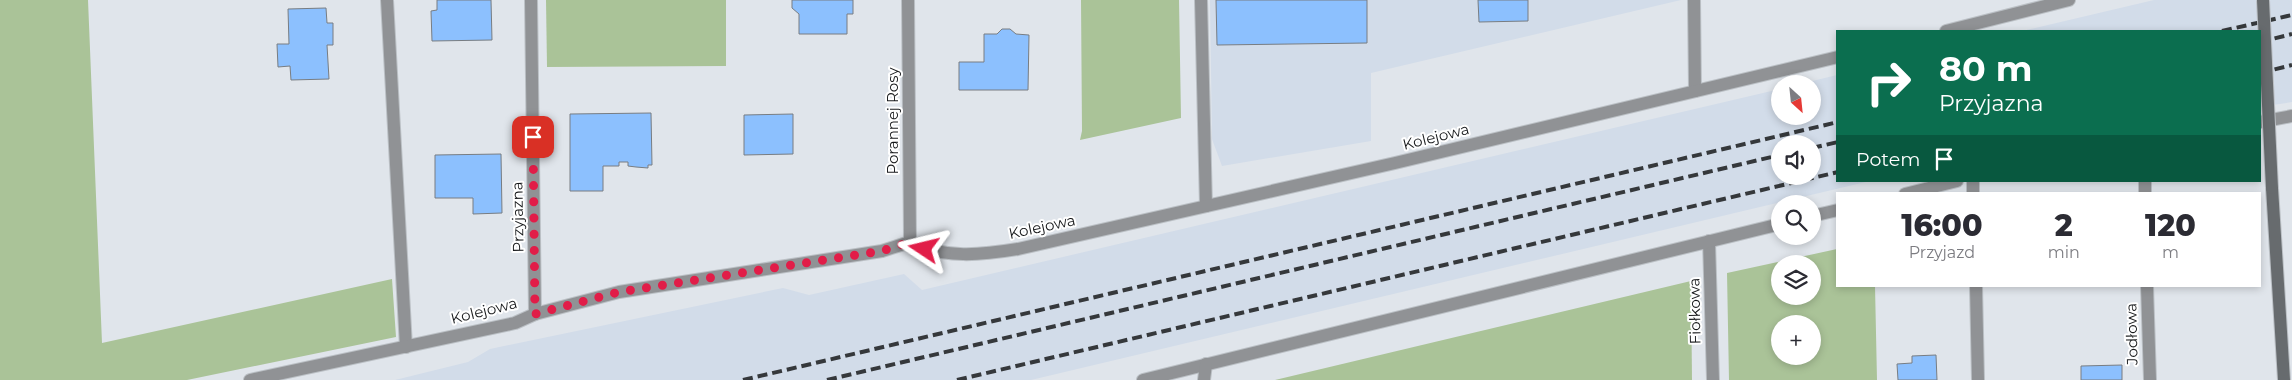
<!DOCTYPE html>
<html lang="pl">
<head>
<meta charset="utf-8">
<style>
  body { margin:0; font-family:Montserrat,sans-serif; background:#f2f2f3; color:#2b2b33; height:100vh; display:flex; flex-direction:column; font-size:19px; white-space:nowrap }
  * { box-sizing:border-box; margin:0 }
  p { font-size:16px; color:#7c7c81 }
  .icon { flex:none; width:28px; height:28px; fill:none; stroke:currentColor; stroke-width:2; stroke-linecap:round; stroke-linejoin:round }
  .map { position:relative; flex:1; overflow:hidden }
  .sheet { position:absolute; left:1836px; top:192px; width:425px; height:95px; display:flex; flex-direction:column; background:#fff; border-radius:0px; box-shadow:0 2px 8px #0003 }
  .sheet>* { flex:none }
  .guide { position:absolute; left:1836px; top:30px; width:425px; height:152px; border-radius:0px; box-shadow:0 2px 8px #0003; background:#0b6e4f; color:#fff; overflow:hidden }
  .needle { width:32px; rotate:153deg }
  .buttons { position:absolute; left:1771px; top:75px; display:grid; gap:10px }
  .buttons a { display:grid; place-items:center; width:50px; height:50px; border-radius:50%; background:#fff; box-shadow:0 2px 8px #0003; font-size:25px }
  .pin { position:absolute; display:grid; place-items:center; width:42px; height:42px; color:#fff; margin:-21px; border-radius:10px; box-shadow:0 2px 8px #0006 }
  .me { position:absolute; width:55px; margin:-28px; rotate:280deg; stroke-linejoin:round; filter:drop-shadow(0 0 4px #0008) }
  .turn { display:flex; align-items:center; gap:18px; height:105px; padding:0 20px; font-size:22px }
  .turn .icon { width:65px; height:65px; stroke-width:2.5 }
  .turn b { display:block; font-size:35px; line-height:42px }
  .then { display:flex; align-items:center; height:48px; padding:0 20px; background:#0003; gap:10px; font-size:19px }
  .eta { display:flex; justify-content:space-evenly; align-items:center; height:85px; text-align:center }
  .eta b { font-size:30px; font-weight:800; line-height:35px }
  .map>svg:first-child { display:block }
</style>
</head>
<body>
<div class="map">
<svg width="2292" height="380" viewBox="0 0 2292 380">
  <rect width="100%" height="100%" fill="#e0e5eb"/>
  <g fill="#d2dce9" fill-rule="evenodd">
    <polygon points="1210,0 1681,0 1371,73 1371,141 1222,166 1212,139"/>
    <polygon points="2154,0 2292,0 2292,102 2260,107 2260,31 2022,31"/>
    <path d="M1837,75L1838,181H1870L1031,380H395L468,362L490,349L783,288L809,295L904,274L922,290L1780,89V116H1812V84H1800ZM1780,144H1812V176H1780Z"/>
  </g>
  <g fill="#aac398" fill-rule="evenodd">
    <polygon points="0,0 88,0 102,343 392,279 396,337 187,380 0,380"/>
    <polygon points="546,0 726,0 726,66 547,67"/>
    <polygon points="1081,0 1179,0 1181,118 1080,140 1082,131"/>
    <path d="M1837,249L1838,286H1875L1877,380H1729L1727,273ZM1780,264H1812V296H1780ZM1780,324H1812V356H1780Z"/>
    <polygon points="1691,281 1692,380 1275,380"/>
  </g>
  <g fill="#8cc0fe" stroke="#787d82">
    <polygon points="437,0 491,0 492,40 432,41 431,11 437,10"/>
    <polygon points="792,0 853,0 853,14 847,14 847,34 799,34 799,14 792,8"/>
    <polygon points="1216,0 1367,0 1367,43 1217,45"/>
    <polygon points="1478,0 1528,0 1528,21 1479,22"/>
    <polygon points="326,8 327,23 333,23 333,45 327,45 329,79 291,80 290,66 278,67 277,44 289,44 288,9"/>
    <polygon points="1002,29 1010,29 1016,34 1029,35 1028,90 959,90 959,62 984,62 984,34 997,34"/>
    <polygon points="651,113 652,165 648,165 648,168 636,167 628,166 628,162 619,162 619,166 603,166 603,191 570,191 570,114"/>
    <polygon points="793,114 793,154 744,155 744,115"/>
    <polygon points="501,154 502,213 473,214 473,198 435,198 435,155"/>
    <polygon points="1936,355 1937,380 1898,380 1897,364 1912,363 1912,356"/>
    <polygon points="2122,365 2122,380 2081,380 2081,366"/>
  </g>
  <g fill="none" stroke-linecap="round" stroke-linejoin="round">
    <g stroke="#bbc0c5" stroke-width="14">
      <g id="lane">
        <polyline points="1201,0 1206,206"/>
        <polyline points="1694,0 1695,91"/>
      </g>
    </g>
    <g stroke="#bbc0c5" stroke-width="14">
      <g id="street">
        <polyline points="387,0 406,347"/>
        <polyline points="531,0 535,314"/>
        <polyline points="908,0 910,242"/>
        <polyline points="1946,31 2069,0"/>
        <polyline points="2260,122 2292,116"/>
        <polyline points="1973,181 1973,194"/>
        <polyline points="2145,181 2145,194"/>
        <polyline points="1905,194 1957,181"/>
        <polyline points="1812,216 1838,210"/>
        <polyline points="1709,241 1713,380"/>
        <polyline points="1976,286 1978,380"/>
        <polyline points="2147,286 2150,380"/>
        <path d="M250,380L515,323L535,314L619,292L882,251L910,242C944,259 982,255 1018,249L1395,163L1838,57"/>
        <polyline points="1143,380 1780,224"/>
        <polyline points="1204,380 1206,364"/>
      </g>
    </g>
    <g stroke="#bbc0c5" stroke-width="14">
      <polyline id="secondary" points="2272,188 2284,380"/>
    </g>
    <use href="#lane" stroke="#909295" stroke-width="12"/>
    <use href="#street" stroke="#909295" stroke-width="12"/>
    <use href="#secondary" stroke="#676b6e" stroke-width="12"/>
    <g stroke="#35383b" stroke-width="4" stroke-dasharray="10 5" stroke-linecap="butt">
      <polyline points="2222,31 2292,15"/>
      <polyline points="2260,42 2292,34"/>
      <polyline points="2260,73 2292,65"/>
      <polyline points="1812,148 1838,142"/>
      <polyline points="743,380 1838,122"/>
      <polyline points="827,380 1780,155"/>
      <polyline points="957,380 1838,172"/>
    </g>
    <g stroke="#bbc0c5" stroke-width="14" stroke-linecap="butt">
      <polyline id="secondary-bridge" points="2263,0 2272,188"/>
    </g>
    <use href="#secondary-bridge" stroke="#676b6e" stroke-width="12"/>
  </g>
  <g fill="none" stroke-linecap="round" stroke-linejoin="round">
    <polyline stroke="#e11d48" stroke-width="9" stroke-dasharray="0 16.2" points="533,137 535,314 619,292 882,251 910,242 924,249"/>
  </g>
  <g text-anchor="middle" stroke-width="4" stroke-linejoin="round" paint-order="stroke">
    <g font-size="15" fill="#151719" stroke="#fff">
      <text transform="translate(893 121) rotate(-90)" y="5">Porannej Rosy</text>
      <text transform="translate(1436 137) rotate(-14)" y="5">Kolejowa</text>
      <text transform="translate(518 217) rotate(-91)" y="5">Przyjazna</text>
      <text transform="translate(1042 227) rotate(-12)" y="5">Kolejowa</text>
      <text transform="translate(484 311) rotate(-14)" y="5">Kolejowa</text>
      <text transform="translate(1695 311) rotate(-91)" y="5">Fiołkowa</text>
      <text transform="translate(2132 334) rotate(-91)" y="5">Jodłowa</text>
    </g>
  </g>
</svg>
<div class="buttons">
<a><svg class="needle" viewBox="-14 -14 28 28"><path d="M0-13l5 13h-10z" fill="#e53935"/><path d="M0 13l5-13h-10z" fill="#7c7c81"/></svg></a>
<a><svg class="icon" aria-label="sound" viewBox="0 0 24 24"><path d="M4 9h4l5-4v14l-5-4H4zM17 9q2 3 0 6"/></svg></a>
<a><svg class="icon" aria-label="search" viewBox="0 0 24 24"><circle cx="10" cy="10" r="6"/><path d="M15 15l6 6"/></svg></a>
<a><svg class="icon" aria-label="layers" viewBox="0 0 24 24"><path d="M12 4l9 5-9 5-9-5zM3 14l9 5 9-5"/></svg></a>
<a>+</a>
</div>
<div class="pin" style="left:533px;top:137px;background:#d93025"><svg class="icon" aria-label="arrive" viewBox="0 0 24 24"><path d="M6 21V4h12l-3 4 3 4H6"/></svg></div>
<svg class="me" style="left:924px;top:249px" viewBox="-20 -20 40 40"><path d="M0-17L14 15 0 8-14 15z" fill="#e11d48" stroke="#fff" stroke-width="4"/></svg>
<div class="guide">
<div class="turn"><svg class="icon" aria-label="right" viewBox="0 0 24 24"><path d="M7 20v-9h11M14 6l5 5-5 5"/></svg><div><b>80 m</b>Przyjazna</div></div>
<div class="then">Potem<svg class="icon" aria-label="arrive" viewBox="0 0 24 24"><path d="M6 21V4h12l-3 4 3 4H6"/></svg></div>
</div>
<section class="sheet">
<div class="eta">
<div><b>16:00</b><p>Przyjazd</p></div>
<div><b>2</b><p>min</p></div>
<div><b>120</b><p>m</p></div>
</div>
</section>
</div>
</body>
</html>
